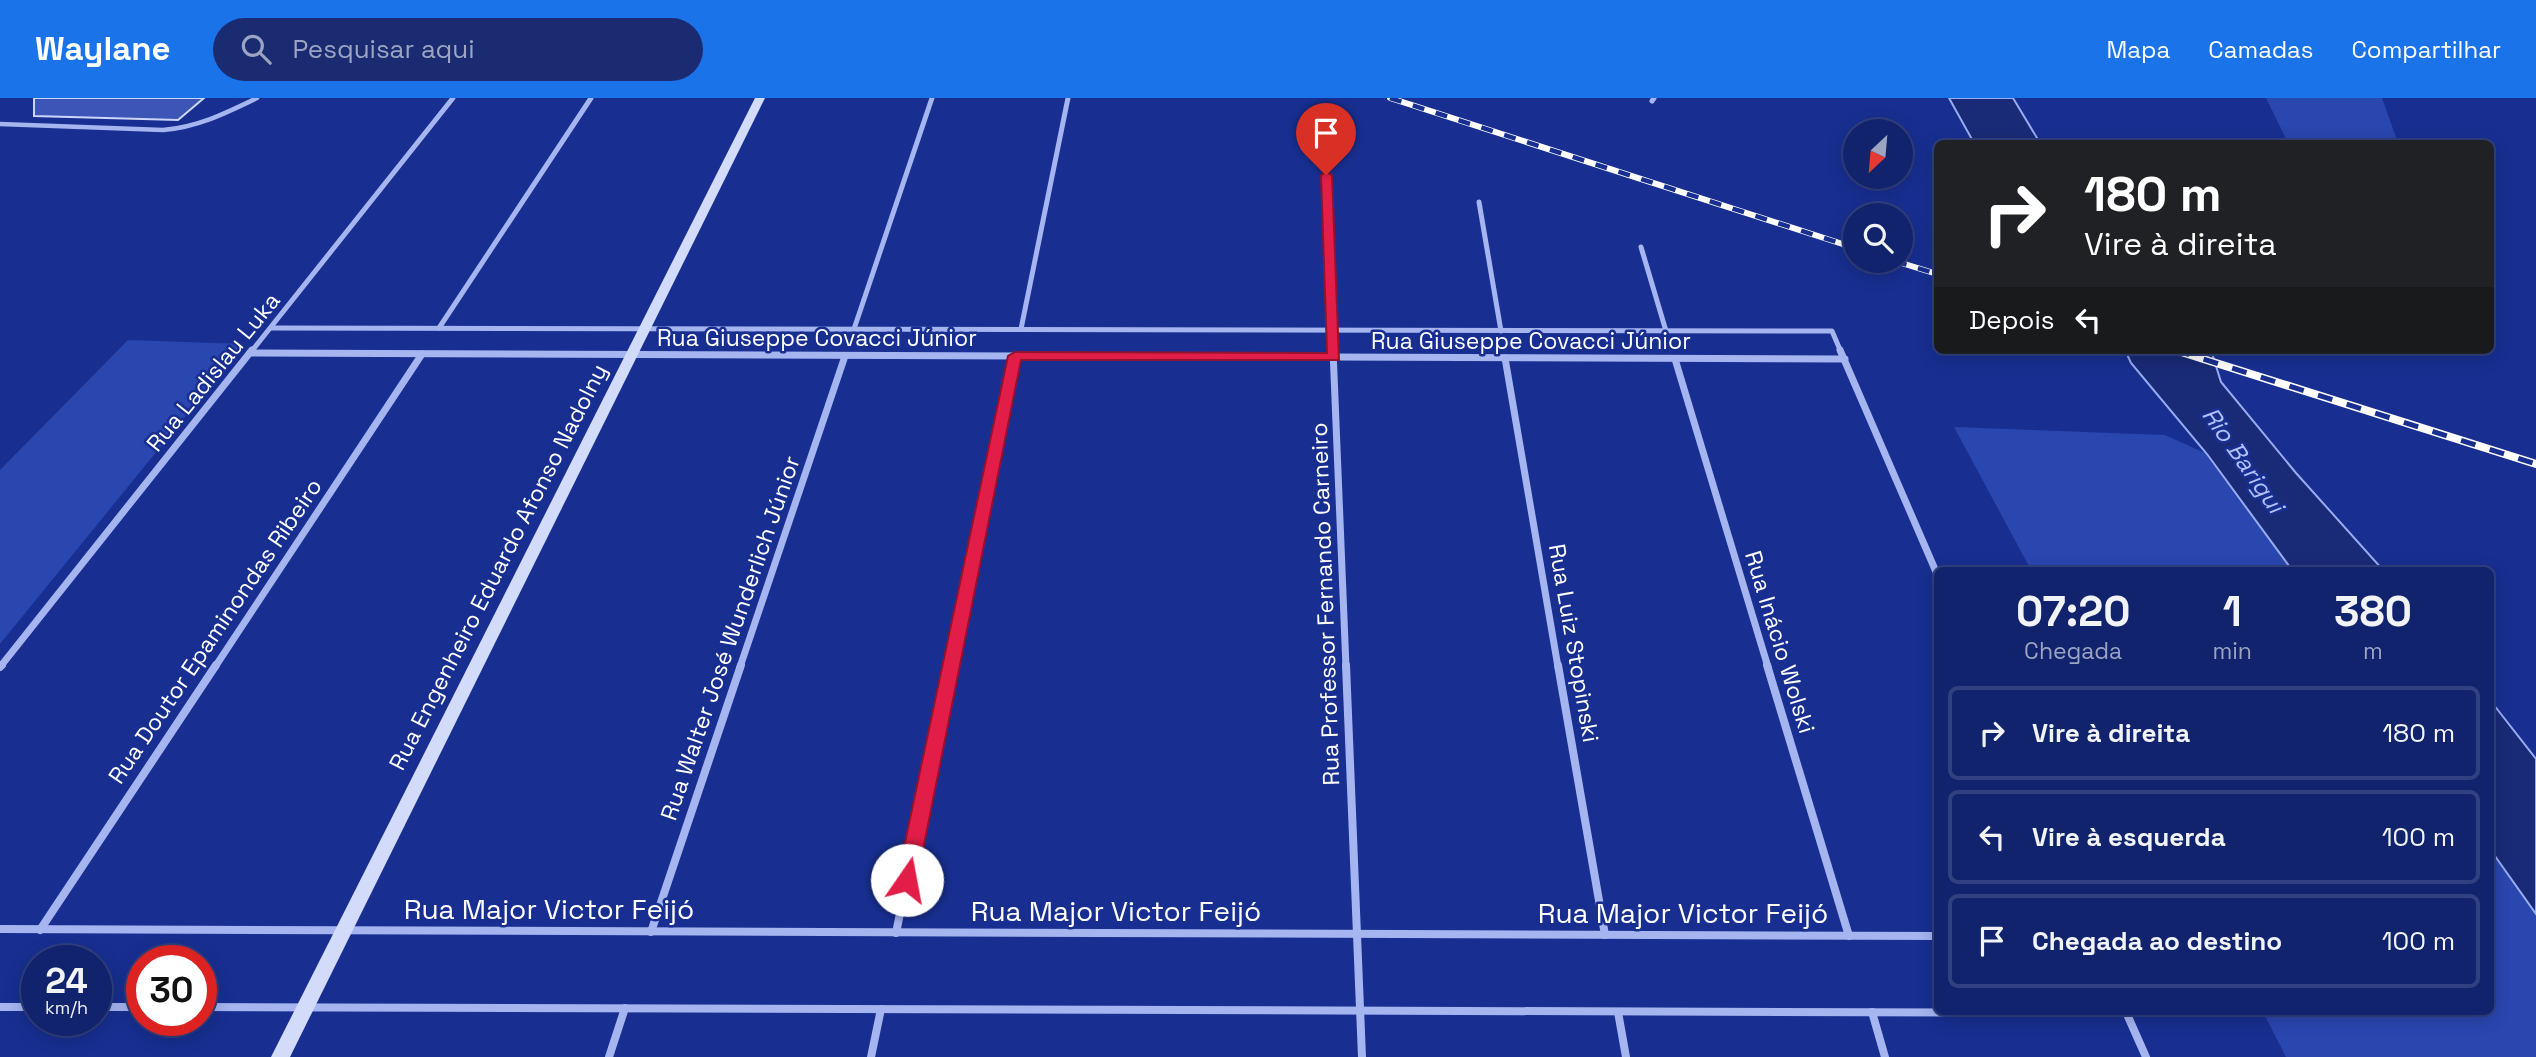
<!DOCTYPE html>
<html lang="pt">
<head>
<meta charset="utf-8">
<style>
  body { margin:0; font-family:"Space Grotesk",sans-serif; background:#1b2b72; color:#f1f3f6; height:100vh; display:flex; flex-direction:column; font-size:26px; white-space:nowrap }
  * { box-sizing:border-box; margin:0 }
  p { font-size:23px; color:#9ca4c2 }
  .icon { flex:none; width:38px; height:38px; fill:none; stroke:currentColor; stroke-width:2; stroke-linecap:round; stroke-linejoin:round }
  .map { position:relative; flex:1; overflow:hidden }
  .drawer { position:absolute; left:1934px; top:469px; width:560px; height:448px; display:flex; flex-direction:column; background:#12236d; border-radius:10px; box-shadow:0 4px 18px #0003,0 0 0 2px #314080 }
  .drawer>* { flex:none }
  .banner { position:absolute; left:1934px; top:42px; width:560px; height:214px; border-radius:10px; box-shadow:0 4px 18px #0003,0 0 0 2px #314080; background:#202124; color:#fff; overflow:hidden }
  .needle { width:46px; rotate:206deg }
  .controls { position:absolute; left:1843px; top:21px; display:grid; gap:14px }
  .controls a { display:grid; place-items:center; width:70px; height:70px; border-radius:50%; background:#12236d; box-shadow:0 4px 18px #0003,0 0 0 2px #314080; font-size:35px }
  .speed { position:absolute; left:21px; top:847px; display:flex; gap:14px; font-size:35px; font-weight:700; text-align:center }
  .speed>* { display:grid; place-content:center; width:91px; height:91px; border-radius:50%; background:#12236d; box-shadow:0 4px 18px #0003,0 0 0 2px #314080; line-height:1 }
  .speed small { font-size:18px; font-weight:400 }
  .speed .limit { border:10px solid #d22; background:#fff; color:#111 }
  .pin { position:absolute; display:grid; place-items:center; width:60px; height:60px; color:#fff; margin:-72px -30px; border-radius:50% 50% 50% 0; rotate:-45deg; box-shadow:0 0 7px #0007 }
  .pin .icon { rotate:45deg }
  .me { position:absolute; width:77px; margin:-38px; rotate:12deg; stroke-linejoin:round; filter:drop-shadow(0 0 5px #0008) }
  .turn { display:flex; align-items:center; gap:24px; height:147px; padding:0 35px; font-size:32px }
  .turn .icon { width:91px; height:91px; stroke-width:2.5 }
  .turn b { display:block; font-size:49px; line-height:60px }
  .then { display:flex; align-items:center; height:66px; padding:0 35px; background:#0003; gap:14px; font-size:26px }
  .eta { display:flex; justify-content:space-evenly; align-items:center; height:119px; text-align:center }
  .eta b { font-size:42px; font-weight:600; line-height:49px }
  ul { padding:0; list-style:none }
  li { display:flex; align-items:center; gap:21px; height:94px; margin:0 14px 10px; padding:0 21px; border:4px solid #314080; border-radius:10px }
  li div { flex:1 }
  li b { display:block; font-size:26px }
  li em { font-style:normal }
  header { display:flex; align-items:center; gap:42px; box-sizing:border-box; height:98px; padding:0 35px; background:#1a73e8; color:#fff }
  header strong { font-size:33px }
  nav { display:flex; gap:38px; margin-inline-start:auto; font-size:24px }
  .search { width:490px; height:63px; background:#1b2b72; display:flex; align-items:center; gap:18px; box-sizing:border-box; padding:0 24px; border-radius:38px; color:#9ca4c2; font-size:26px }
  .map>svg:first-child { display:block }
</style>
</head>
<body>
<header>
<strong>Waylane</strong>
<div class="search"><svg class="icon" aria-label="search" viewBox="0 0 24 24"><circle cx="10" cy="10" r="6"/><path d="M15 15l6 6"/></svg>Pesquisar aqui</div>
<nav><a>Mapa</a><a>Camadas</a><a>Compartilhar</a></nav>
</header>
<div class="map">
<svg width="2536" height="959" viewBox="0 0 2536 959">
  <rect width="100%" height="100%" fill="#182f91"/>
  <g fill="#2a46af">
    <polygon points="2266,0 2382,0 2398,45 2288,45"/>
    <polygon points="128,242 244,246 0,546 0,372"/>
    <polygon points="1954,329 2165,337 2207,356 2291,472 2031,472"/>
    <polygon points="2490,752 2536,816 2536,959 2286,959 2263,914 2490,914"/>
  </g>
  <g fill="#192b76" stroke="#98acf2" stroke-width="2">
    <polygon points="1949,0 2013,0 2040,45 1974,45"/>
    <polygon points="2125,252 2211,252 2221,284 2296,375 2383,472 2292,472 2207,356 2131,265"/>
    <polygon points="2490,602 2536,661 2536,816 2490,751"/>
  </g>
  <polygon fill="#3c55b7" stroke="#ccd6fb" stroke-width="2" points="34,0 204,0 178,22 34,18"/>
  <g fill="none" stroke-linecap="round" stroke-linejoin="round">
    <path stroke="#a5b5f0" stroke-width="4.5" d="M0,26L163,32C198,29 226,15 257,0"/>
    <g stroke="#a5b5f0" stroke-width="5">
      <polyline points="1652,3 1654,0"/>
      <polyline points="1325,52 1333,254"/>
      <polyline points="1479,104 1501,233"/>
      <polyline points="1641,149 1666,233"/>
      <polyline points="271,230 1832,233 1841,254"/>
      <polyline points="439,230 591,0"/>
      <polyline points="854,231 932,0"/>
      <polyline points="1021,231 1068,0"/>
      <polyline points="251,254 453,0"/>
    </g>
    <g stroke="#a5b5f0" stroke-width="7">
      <polyline points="1333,252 1346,569"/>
      <polyline points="1840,252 1937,476"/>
      <polyline points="250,255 1845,261"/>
      <polyline points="1505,260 1558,569"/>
      <polyline points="1675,261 1768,569"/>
      <polyline points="0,569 252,252"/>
      <polyline points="215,569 422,256"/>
      <polyline points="740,569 845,258"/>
      <polyline points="951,569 1015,258"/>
    </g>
    <g stroke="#a5b5f0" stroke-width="8">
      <polyline points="1346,567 1362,959"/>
      <polyline points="1558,567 1605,837"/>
      <polyline points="1767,567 1849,838"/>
      <polyline points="0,569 2,567"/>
      <polyline points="0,831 1937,838"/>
      <polyline points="40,832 216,567"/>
      <polyline points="651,834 741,567"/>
      <polyline points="896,835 951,567"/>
      <polyline points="0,909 37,909"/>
      <polyline points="96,909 142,909"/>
      <polyline points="201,909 2126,915"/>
      <polyline points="1618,914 1626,959"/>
      <polyline points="1872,914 1885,959"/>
      <polyline points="2126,914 2146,959"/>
      <polyline points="609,959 625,910"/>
      <polyline points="871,959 881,911"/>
    </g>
    <polygon fill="#d3dbfb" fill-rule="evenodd" points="755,0 765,0 290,959 271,959"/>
    <g stroke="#fff" stroke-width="6">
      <g id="rail-far1">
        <polyline points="1390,0 1855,150"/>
        <polyline points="1895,163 1937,176"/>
        <polyline points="2174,252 2180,254"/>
      </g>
    </g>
    <g stroke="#fff" stroke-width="8">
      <polyline id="rail" points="2175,252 2536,366"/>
    </g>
    <use href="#rail-far1" stroke="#182f91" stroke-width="4.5" stroke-dasharray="12" stroke-linecap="butt"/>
    <use href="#rail" stroke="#182f91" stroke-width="5" stroke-dasharray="15" stroke-linecap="butt"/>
  </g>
  <polygon fill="#e11d48" stroke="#92132f" stroke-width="2" points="1326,74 1332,77 1339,262 1021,262 917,782 914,788 907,791 900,788 897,782 1008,258 1015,254 1327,255 1321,77"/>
  <g text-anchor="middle" stroke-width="5" stroke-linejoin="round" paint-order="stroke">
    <g font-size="23" fill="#fff" stroke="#182f91">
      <text x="817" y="248">Rua Giuseppe Covacci Júnior</text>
      <text x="1531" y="251">Rua Giuseppe Covacci Júnior</text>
      <text transform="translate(213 274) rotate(-51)" y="8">Rua Ladislau Luka</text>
      <text transform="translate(498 469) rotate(-63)" y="8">Rua Engenheiro Eduardo Afonso Nadolny</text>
      <text transform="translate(1325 506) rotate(-92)" y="8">Rua Professor Fernando Carneiro</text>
      <text transform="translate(215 533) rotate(-56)" y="8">Rua Doutor Epaminondas Ribeiro</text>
      <text transform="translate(730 540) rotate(-71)" y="8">Rua Walter José Wunderlich Júnior</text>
      <text transform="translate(1780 544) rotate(73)" y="8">Rua Inácio Wolski</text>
      <text transform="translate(1574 545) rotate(80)" y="8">Rua Luiz Stopinski</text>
    </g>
    <g font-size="24" font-style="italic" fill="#b2c1f7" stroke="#182f91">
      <text transform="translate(2243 362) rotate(55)" y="8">Rio Barigui</text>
    </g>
    <g font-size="28" fill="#fff" stroke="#182f91">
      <text x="549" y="821">Rua Major Victor Feijó</text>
      <text x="1116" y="823">Rua Major Victor Feijó</text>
      <text x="1683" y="825">Rua Major Victor Feijó</text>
    </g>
  </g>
</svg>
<div class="controls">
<a><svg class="needle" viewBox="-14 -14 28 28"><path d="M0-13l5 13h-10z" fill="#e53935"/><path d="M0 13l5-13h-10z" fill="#9ca4c2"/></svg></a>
<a><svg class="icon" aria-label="search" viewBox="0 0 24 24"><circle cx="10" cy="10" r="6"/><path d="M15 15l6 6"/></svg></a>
</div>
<div class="speed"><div>24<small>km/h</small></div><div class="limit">30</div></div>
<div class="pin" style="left:1326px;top:77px;background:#d93025"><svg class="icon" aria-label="arrive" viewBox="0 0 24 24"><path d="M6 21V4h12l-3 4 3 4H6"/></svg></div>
<svg class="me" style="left:907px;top:782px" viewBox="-20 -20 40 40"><circle r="19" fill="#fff"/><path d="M0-13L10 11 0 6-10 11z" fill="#e11d48"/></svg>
<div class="banner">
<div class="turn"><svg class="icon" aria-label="right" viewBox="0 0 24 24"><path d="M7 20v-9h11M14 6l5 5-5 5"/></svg><div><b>180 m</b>Vire à direita</div></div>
<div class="then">Depois<svg class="icon" aria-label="left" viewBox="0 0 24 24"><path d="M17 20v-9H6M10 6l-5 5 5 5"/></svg></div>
</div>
<section class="drawer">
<div class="eta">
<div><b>07:20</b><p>Chegada</p></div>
<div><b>1</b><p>min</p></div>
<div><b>380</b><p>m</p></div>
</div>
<ul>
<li><svg class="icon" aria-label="right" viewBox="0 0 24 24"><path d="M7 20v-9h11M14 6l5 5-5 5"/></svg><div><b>Vire à direita</b></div><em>180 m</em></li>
<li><svg class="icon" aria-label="left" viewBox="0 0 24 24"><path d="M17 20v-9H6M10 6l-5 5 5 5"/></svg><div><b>Vire à esquerda</b></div><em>100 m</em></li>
<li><svg class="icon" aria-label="arrive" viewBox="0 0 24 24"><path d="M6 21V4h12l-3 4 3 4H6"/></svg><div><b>Chegada ao destino</b></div><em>100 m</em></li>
</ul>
</section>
</div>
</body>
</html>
